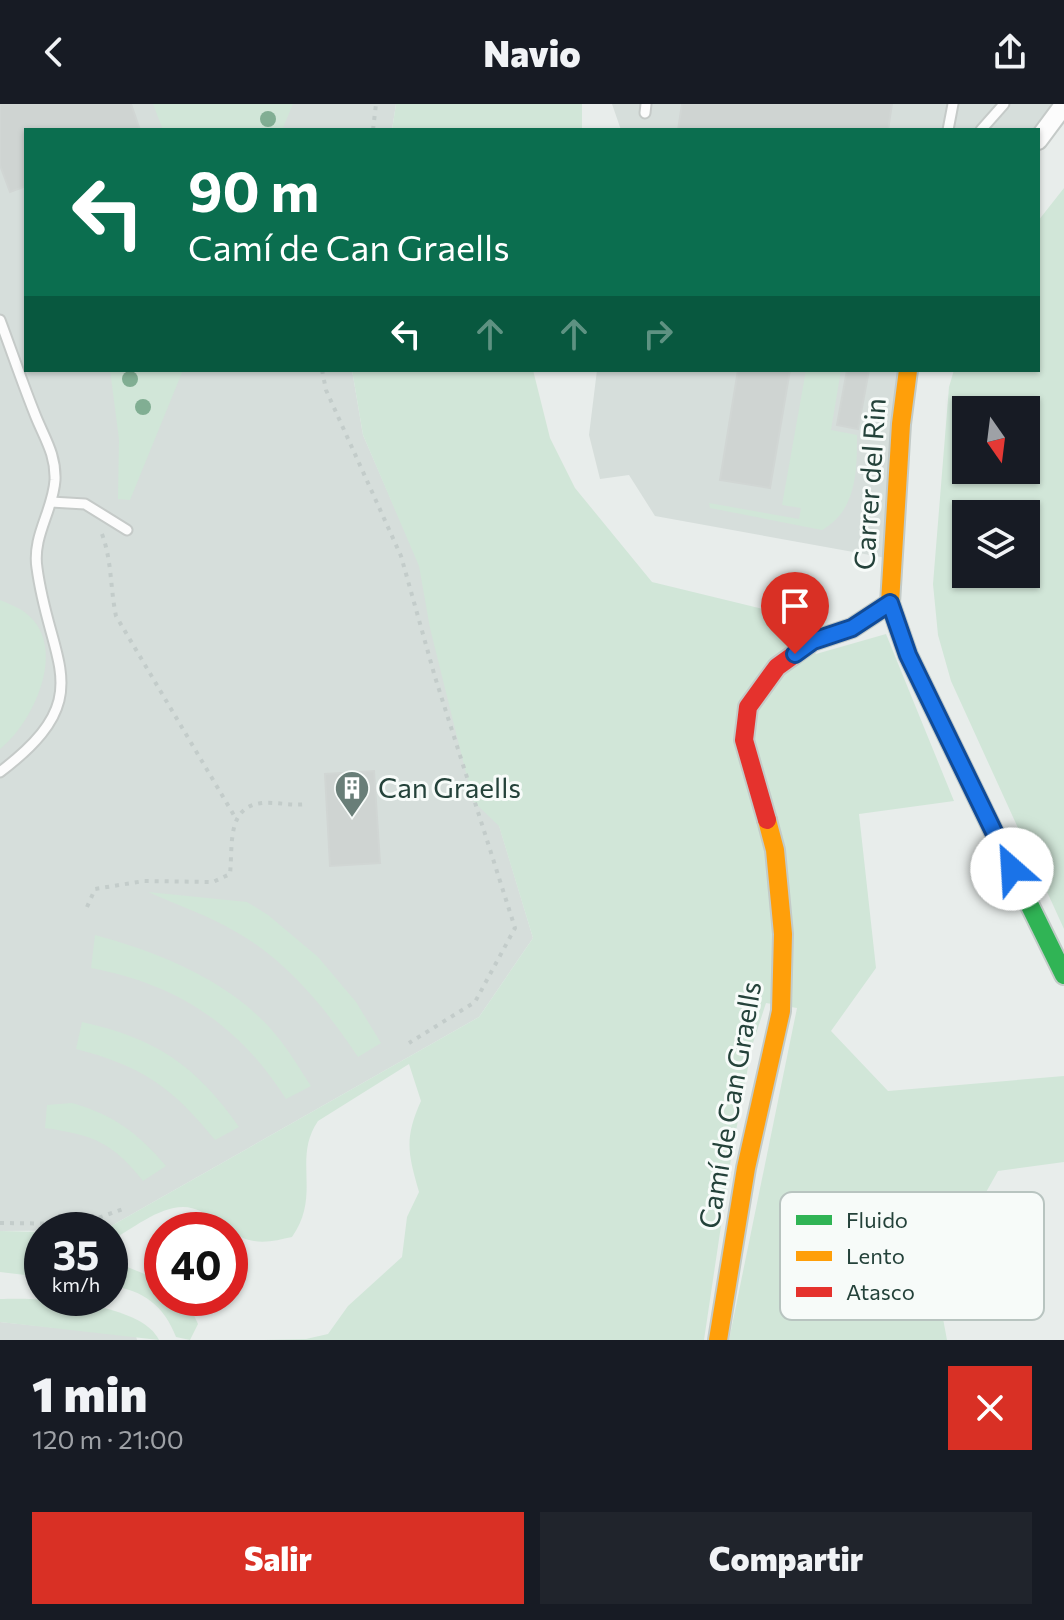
<!DOCTYPE html>
<html lang="es">
<head>
<meta charset="utf-8">
<style>
  body { margin:0; font-family:Commissioner,sans-serif; background:#20242c; color:#f1f3f6; height:100vh; display:flex; flex-direction:column; font-size:30px; white-space:nowrap }
  * { box-sizing:border-box; margin:0 }
  p { font-size:26px; color:#9ea1a6 }
  .icon { flex:none; width:44px; height:44px; fill:none; stroke:currentColor; stroke-width:2; stroke-linecap:round; stroke-linejoin:round }
  .map { position:relative; height:1236px; overflow:hidden }
  .panel { display:flex; flex-direction:column; background:#171b24; flex:1 }
  .panel>* { flex:none }
  .banner { position:absolute; left:24px; top:24px; width:1016px; height:244px; border-radius:0px; box-shadow:0 2px 6px #0004; background:#0b6e4f; color:#fff; overflow:hidden }
  .needle { width:52px; rotate:166deg }
  .buttons { position:absolute; left:952px; top:292px; display:grid; gap:16px }
  .buttons a { display:grid; place-items:center; width:88px; height:88px; border-radius:0px; background:#171b24; box-shadow:0 2px 6px #0004; font-size:40px }
  .speed { position:absolute; left:24px; top:1108px; display:flex; gap:16px; font-size:40px; font-weight:700; text-align:center }
  .speed>* { display:grid; place-content:center; width:104px; height:104px; border-radius:50%; background:#171b24; box-shadow:0 2px 6px #0004; line-height:1 }
  .speed small { font-size:20px; font-weight:400 }
  .speed .limit { border:12px solid #d22; background:#fff; color:#111 }
  .pin { position:absolute; display:grid; place-items:center; width:68px; height:68px; color:#fff; margin:-82px -34px; border-radius:50% 50% 50% 0; rotate:-45deg; box-shadow:0 0 8px #0007 }
  .pin .icon { rotate:45deg }
  .me { position:absolute; width:88px; margin:-44px; rotate:334deg; stroke-linejoin:round; filter:drop-shadow(0 0 6px #0008) }
  .turn { display:flex; align-items:center; gap:28px; height:168px; padding:0 32px; font-size:36px }
  .turn .icon { width:104px; height:104px; stroke-width:2.5 }
  .turn b { display:block; font-size:56px; line-height:68px }
  .lanes { display:flex; align-items:center; height:76px; padding:0 32px; background:#0003; justify-content:center; gap:40px; direction:ltr }
  .lanes .off { opacity:.35 }
  .round { display:grid; place-items:center; flex:none; width:84px; height:84px; border-radius:0px; background:#20242c }
  .summary { display:flex; align-items:center; justify-content:space-between; height:136px; padding:0 32px }
  h1 { font-size:48px; font-weight:800; line-height:60px }
  .button { display:flex; gap:16px; margin-top:auto; padding:16px 32px }
  .button a { flex:1; height:92px; border-radius:0px; background:#d93025; color:#fff; font-size:32px; font-weight:800; line-height:92px; text-align:center }
  .button a+a { background:#20242c; color:#f1f3f6 }
  header { display:flex; justify-content:space-between; align-items:center; height:104px; padding:0 32px; background:#171b24; font-size:36px; font-weight:800 }
  .map>svg:first-child { display:block }
</style>
</head>
<body>
<header><svg class="icon" aria-label="back" viewBox="0 0 24 24"><path d="M15 5l-7 7 7 7"/></svg>Navio<svg class="icon" aria-label="share" viewBox="0 0 24 24"><path d="M12 15V3M7 8l5-5 5 5M5 13v7h14v-7"/></svg></header>
<div class="map">
<svg width="1064" height="1236" viewBox="0 0 1064 1236">
  <rect width="100%" height="100%" fill="#e8edeb"/>
  <g fill="#d6dedb">
    <polygon points="0,0 396,0 392,26 26,26 26,266 352,266 363,331 423,469 533,834 479,913 104,1126 0,1127"/>
    <polygon points="612,0 1064,0 1038,26 621,26"/>
    <polygon points="597,266 908,266 892,455 655,412 629,371 600,375 589,331"/>
    <polygon points="0,1218 136,1232 137,1236 0,1236"/>
  </g>
  <g fill="#d1e6d8" fill-rule="evenodd">
    <polygon points="153,0 293,0 282,26 163,26"/>
    <polygon points="396,0 582,0 582,26 392,26"/>
    <path d="M1064,84V825L951,577L938,531L933,480L949,283L954,266H1038V117ZM966,306H1026V366H966ZM966,410H1026V470H966Z"/>
    <polygon points="110,266 183,266 130,396 118,395 119,335"/>
    <path d="M352,266H533L550,334L575,384L652,478L788,511L816,550L886,530L954,697L859,710L876,864L831,927L888,987L1064,972V1058L998,1067L936,1177L947,1236H729L797,904L766,899L752,942L732,1048L704,1236H264L306,1235L328,1230L348,1202L402,1153L407,1113L419,1088C408,1049 404,1035 421,997L409,960L318,1017C292,1055 322,1090 292,1133C278,1136 264,1140 249,1136C226,1130 208,1103 183,1103C158,1103 131,1126 110,1137V1126H104L479,913L533,834L499,722L473,697L430,524L419,462L363,331Z"/>
    <path d="M806,266H841L831,326L857,331C857,367 857,406 822,426L710,404L709,399L799,415L801,404L782,401Z"/>
    <path d="M0,496C9,500 21,504 28,511C68,545 33,619 0,645Z"/>
    <path d="M148,788L247,798L268,811L318,853L356,898L381,939L358,953C327,906 287,857 238,829C210,812 177,801 148,788Z"/>
    <path d="M95,831C162,849 236,879 280,936C291,950 301,967 311,982L286,995C239,921 177,880 91,864Z"/>
    <path d="M82,918C155,934 196,961 239,1023L215,1036C172,983 142,962 76,945Z"/>
    <path d="M72,999C114,1011 138,1029 166,1062L143,1077C112,1038 93,1031 45,1024L47,1001Z"/>
    <polygon points="0,1127 42,1128 42,1173 0,1168"/>
    <path d="M110,1156L162,1177V1194H186L198,1220L190,1236L176,1233C164,1202 144,1186 110,1182Z"/>
    <path d="M0,1195C39,1193 141,1198 159,1236L0,1218Z"/>
  </g>
  <g fill="#cfd4d2" stroke="#d1d6d4" stroke-width="2">
    <polygon points="0,0 131,0 140,26 26,26 26,82 10,88 0,61"/>
    <polygon points="682,0 892,0 888,26 678,26"/>
    <polygon points="738,266 790,266 770,384 720,376"/>
    <polygon points="847,266 869,266 858,325 837,321"/>
    <polygon points="374,667 380,759 330,762 325,670"/>
  </g>
  <g fill="none" stroke-linecap="round" stroke-linejoin="round">
    <g stroke="#c5cac8" stroke-width="13">
      <g id="lane">
        <polyline points="645,9 646,0"/>
        <polyline points="948,26 953,0"/>
        <polyline points="981,26 1004,0"/>
        <path d="M0,216C12,248 23,281 36,313C45,335 56,351 55,376C53,407 32,432 37,464C50,562 100,592 0,668"/>
        <polyline points="51,398 85,400 127,426"/>
      </g>
    </g>
    <g stroke="#c5cac8" stroke-width="22">
      <polyline id="street" points="1038,36 1064,1"/>
    </g>
    <g stroke="#c3cbc8" stroke-width="22">
      <polyline id="fast" points="1008,757 1064,871"/>
    </g>
    <g stroke="#c3cbc8" stroke-width="22">
      <g id="slow">
        <polyline points="908,266 901,320 890,499 908,551 1008,757"/>
        <polyline points="718,1236 746,1064 781,907 783,830 775,746 767,716"/>
      </g>
    </g>
    <g stroke="#c3cbc8" stroke-width="22">
      <polyline id="jam" points="767,716 744,636 748,603 777,563 813,537 852,524 890,499"/>
    </g>
    <g stroke="#c3ccca" stroke-width="4" stroke-dasharray="4 6" stroke-linecap="butt">
      <polyline points="373,26 376,0"/>
      <polyline points="322,266 326,286 401,452 435,573 515,824 475,898 409,939"/>
      <path d="M102,430C112,457 110,483 116,512L235,713"/>
      <path d="M87,803L95,785L144,777L213,778L230,770C233,741 226,702 263,699C278,698 292,702 307,700"/>
      <polyline points="0,1119 81,1120 123,1105"/>
    </g>
    <use href="#lane" stroke="#fcfcfc" stroke-width="9"/>
    <use href="#street" stroke="#fcfcfc" stroke-width="18"/>
    <use href="#fast" stroke="#30b455" stroke-width="18"/>
    <use href="#slow" stroke="#ff9f0a" stroke-width="18"/>
    <use href="#jam" stroke="#e5322d" stroke-width="18"/>
  </g>
  <g fill="#81ae93">
    <circle cx="268" cy="15" r="8"/>
    <circle cx="130" cy="275" r="8"/>
    <circle cx="143" cy="303" r="8"/>
  </g>
  <g fill="none" stroke-linecap="round" stroke-linejoin="round">
    <g stroke="#114b97" stroke-width="20">
      <polyline id="route" points="795,550 813,537 852,524 890,499 908,551 1012,765"/>
    </g>
    <use href="#route" stroke="#1a73e8" stroke-width="14"/>
  </g>
  <defs>
    <g id="building-pin" transform="scale(1.8)"><path d="M0 17L-7.5 6A9.5 9.5 0 1 1 7.5 6Z" fill="#697e78" stroke="#f7fbf9"/><path d="M-4-6H4V6H1V3H-1V6H-4ZM-2.5-4.3h1.7v1.8h-1.7ZM.8-4.3h1.7v1.8H.8ZM-2.5-1h1.7V.8h-1.7ZM.8-1h1.7V.8H.8Z" fill="#fff"/></g>
  </defs>
  <g fill-rule="evenodd">
    <use href="#building-pin" x="352" y="684"/>
  </g>
  <g text-anchor="middle" stroke-width="6" stroke-linejoin="round" paint-order="stroke">
    <g font-size="28" fill="#24423a" stroke="#f7fbf9">
      <text transform="translate(870 380) rotate(-86)" y="10">Carrer del Rin</text>
      <text transform="translate(730 1001) rotate(-80)" y="10">Camí de Can Graells</text>
    </g>
    <g font-size="28" fill="#24423a" stroke="#f7fbf9" text-anchor="start">
      <text x="378" y="694">Can Graells</text>
    </g>
  </g>
  <rect x="780" y="1088" width="264" height="128" rx="12" fill="#f7fbf9" stroke="#b8c4c0" stroke-width="2"/>
  <rect x="796" y="1111" width="36" height="10" fill="#30b455"/>
  <rect x="796" y="1147" width="36" height="10" fill="#ff9f0a"/>
  <rect x="796" y="1183" width="36" height="10" fill="#e5322d"/>
  <g font-size="22" fill="#24423a">
    <text x="846" y="1124">Fluido</text>
    <text x="846" y="1160">Lento</text>
    <text x="846" y="1196">Atasco</text>
  </g>
</svg>
<div class="buttons">
<a><svg class="needle" viewBox="-14 -14 28 28"><path d="M0-13l5 13h-10z" fill="#e53935"/><path d="M0 13l5-13h-10z" fill="#9ea1a6"/></svg></a>
<a><svg class="icon" aria-label="layers" viewBox="0 0 24 24"><path d="M12 4l9 5-9 5-9-5zM3 14l9 5 9-5"/></svg></a>
</div>
<div class="speed"><div>35<small>km/h</small></div><div class="limit">40</div></div>
<div class="pin" style="left:795px;top:550px;background:#d93025"><svg class="icon" aria-label="arrive" viewBox="0 0 24 24"><path d="M6 21V4h12l-3 4 3 4H6"/></svg></div>
<svg class="me" style="left:1012px;top:765px" viewBox="-20 -20 40 40"><circle r="19" fill="#fff"/><path d="M0-13L10 11 0 6-10 11z" fill="#1a73e8"/></svg>
<div class="banner">
<div class="turn"><svg class="icon" aria-label="left" viewBox="0 0 24 24"><path d="M17 20v-9H6M10 6l-5 5 5 5"/></svg><div><b>90 m</b>Camí de Can Graells</div></div>
<div class="lanes"><svg class="icon" aria-label="left" viewBox="0 0 24 24"><path d="M17 20v-9H6M10 6l-5 5 5 5"/></svg><svg class="icon off" aria-label="ahead" viewBox="0 0 24 24"><path d="M12 20V5M6 11l6-6 6 6"/></svg><svg class="icon off" aria-label="ahead" viewBox="0 0 24 24"><path d="M12 20V5M6 11l6-6 6 6"/></svg><svg class="icon off" aria-label="right" viewBox="0 0 24 24"><path d="M7 20v-9h11M14 6l5 5-5 5"/></svg></div>
</div>
</div>
<section class="panel">
<div class="summary"><div><h1>1 min</h1><p>120 m · 21:00</p></div><a class="round" style="background:#d93025;color:#fff"><svg class="icon" aria-label="close" viewBox="0 0 24 24"><path d="M6 6l12 12M18 6L6 18"/></svg></a></div>
<div class="button"><a>Salir</a><a>Compartir</a></div>
</section>
</body>
</html>
